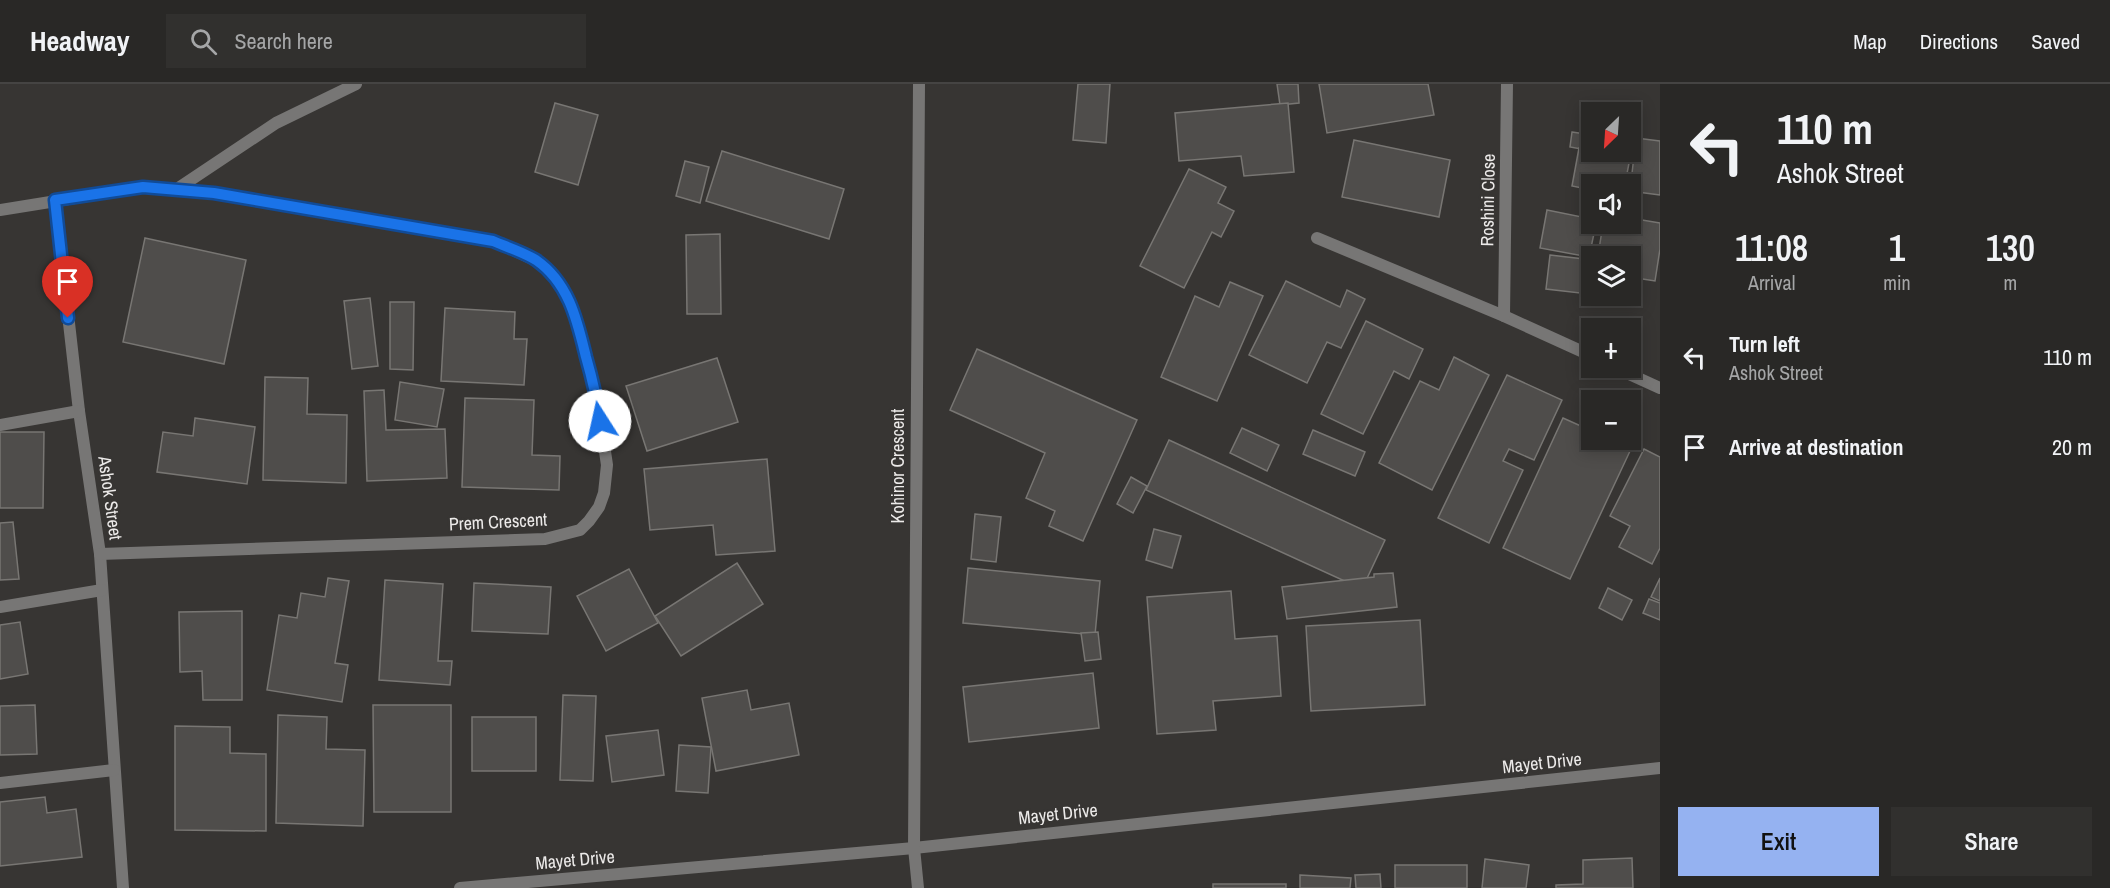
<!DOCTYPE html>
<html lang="en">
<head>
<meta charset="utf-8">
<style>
  body { margin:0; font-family:"Archivo Narrow",sans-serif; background:#31302e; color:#f1f3f6; height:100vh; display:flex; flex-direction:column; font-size:22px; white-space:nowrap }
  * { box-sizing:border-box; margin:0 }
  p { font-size:20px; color:#a5a6a7 }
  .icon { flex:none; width:33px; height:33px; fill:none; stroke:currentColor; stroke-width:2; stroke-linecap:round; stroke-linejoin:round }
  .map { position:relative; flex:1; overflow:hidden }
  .sheet { display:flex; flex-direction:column; background:#292826; width:450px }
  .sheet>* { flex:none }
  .hud { background:#292826; color:#f1f3f6; overflow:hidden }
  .needle { width:39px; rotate:205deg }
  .fabs { position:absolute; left:1581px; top:18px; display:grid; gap:12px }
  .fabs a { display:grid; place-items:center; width:60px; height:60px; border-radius:0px; background:#292826; box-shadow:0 3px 15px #0003,0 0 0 2px #454443; font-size:30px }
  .pin { position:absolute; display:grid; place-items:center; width:51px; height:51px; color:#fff; margin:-62px -26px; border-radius:50% 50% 50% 0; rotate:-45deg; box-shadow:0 0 6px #0007 }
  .pin .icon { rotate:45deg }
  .me { position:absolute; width:66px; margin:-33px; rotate:350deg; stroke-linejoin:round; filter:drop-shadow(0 0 4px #0008) }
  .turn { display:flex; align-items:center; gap:21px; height:126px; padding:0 18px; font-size:27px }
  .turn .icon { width:78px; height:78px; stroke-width:2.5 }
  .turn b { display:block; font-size:42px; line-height:51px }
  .eta { display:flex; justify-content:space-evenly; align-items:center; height:102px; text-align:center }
  .eta b { font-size:36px; font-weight:600; line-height:42px }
  .action { display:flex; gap:12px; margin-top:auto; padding:12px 18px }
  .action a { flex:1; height:69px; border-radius:0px; background:#95b2f1; color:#111; font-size:24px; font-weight:600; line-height:69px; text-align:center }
  .action a+a { background:#31302e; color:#f1f3f6 }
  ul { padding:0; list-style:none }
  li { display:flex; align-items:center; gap:18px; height:90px; padding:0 18px }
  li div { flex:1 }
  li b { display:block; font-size:22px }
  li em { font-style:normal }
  header { display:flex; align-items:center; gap:36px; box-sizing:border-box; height:84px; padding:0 30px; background:#292826; border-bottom:2px solid #454443 }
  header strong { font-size:28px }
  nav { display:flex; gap:33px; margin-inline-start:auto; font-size:21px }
  .search { width:420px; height:54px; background:#31302e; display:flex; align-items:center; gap:15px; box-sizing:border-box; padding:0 21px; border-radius:0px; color:#a5a6a7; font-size:22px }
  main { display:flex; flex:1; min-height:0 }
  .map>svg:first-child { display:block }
</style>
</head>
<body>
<header>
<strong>Headway</strong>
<div class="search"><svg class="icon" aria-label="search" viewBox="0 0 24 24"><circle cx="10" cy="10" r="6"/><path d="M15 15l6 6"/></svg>Search here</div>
<nav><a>Map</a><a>Directions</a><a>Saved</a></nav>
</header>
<main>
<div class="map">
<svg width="1660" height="804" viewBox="0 0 1660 804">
  <rect width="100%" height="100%" fill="#373533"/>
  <g fill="#4f4d4b" stroke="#787673" stroke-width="1.5">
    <polygon points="1078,0 1110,0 1106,59 1073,56"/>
    <polygon points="1277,0 1298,0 1299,19 1280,21"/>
    <polygon points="1319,0 1428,0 1434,31 1327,49"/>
    <polygon points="555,19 598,31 578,101 535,88"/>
    <polygon points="1288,19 1294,88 1244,92 1241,72 1179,77 1175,29"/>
    <polygon points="1572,48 1592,51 1592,67 1570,63"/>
    <polygon points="1636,54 1660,57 1660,111 1630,107"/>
    <polygon points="1354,56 1450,76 1439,133 1342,113"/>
    <polygon points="1579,64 1630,74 1625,100 1592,100 1592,106 1572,102"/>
    <polygon points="722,67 844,105 829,155 706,117"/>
    <polygon points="685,77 709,83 700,119 676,112"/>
    <polygon points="1189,85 1226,103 1218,119 1234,127 1221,153 1212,148 1184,204 1140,182"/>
    <polygon points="1547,126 1592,135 1592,140 1596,140 1589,173 1540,164"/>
    <polygon points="1630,134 1660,139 1660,165 1655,197 1630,193 1630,172 1598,172 1603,140 1630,140"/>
    <polygon points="720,150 721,230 687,230 686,151"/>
    <polygon points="145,154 246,176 224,280 123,258"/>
    <polygon points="1550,171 1584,175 1580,209 1546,205"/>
    <polygon points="1286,197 1340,223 1347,206 1365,215 1341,264 1327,258 1307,299 1249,271"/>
    <polygon points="1230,198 1263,212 1217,317 1161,293 1195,212 1219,223"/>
    <polygon points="370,214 378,282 352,285 344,217"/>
    <polygon points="390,218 414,218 413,286 390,285"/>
    <polygon points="445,224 515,228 514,255 527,255 524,301 441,297"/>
    <polygon points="1366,237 1423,265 1409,295 1394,287 1363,350 1321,330"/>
    <polygon points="977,265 1137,336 1083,457 1049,442 1055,427 1026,414 1045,369 950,326"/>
    <polygon points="1454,273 1489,291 1432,406 1379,379 1420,297 1439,306"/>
    <polygon points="717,274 738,338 647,367 626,302"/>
    <polygon points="1507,291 1562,316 1534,376 1509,365 1503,377 1523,386 1489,459 1438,434"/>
    <polygon points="265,293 308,294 307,330 347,331 346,399 263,396"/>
    <polygon points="400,298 444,305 437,343 395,336"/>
    <polygon points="384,306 386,346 445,345 447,394 367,397 364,307"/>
    <polygon points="465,314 534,316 532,371 560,372 559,406 462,403"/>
    <polygon points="195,334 255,343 247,400 157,388 163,348 193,352"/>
    <polygon points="1563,334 1592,347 1592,356 1610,356 1631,365 1570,495 1503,464"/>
    <polygon points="1242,344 1279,361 1267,387 1230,369"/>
    <polygon points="1313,346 1365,368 1355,392 1303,370"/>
    <polygon points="0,348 44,348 43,424 0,424"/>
    <polygon points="1169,356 1385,456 1362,505 1146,406"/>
    <polygon points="1644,365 1660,373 1660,464 1652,480 1619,463 1630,442 1610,432"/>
    <polygon points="767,375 775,467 716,471 713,441 650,446 644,385"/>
    <polygon points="1131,393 1147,402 1133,429 1117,420"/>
    <polygon points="975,430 1001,433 996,478 971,475"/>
    <polygon points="13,438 19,495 0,496 0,439"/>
    <polygon points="1154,445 1181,452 1172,484 1146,476"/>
    <polygon points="737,479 763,520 681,572 655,532"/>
    <polygon points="968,484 1100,497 1095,551 963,539"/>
    <polygon points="629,485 658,539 606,567 577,512"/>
    <polygon points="1393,489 1397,523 1287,535 1282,503 1374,493 1374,490"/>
    <polygon points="328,494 349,497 335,579 348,581 342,618 267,606 279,531 297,534 301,509 325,513"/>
    <polygon points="1660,494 1660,517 1651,513"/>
    <polygon points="385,496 443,500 438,577 452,577 450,601 379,596"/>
    <polygon points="474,499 551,503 548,550 472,547"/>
    <polygon points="1608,504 1632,516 1622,536 1599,524"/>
    <polygon points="1231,507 1235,555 1277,552 1281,612 1213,617 1216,646 1157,650 1147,513"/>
    <polygon points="1649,515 1660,519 1660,536 1643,529"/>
    <polygon points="242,527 242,616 203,616 202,587 180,588 179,528"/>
    <polygon points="1420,536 1425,621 1311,627 1306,542"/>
    <polygon points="20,538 28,590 0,595 0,541"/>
    <polygon points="1098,548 1101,575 1085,577 1081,549"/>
    <polygon points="1093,589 1099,644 969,658 963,603"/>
    <polygon points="747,606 751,626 789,619 799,671 716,687 702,614"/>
    <polygon points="563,611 596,612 593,697 560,696"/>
    <polygon points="35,621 37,670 0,671 0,622"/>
    <polygon points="373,621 451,621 451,728 374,728"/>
    <polygon points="278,631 327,633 326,665 365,666 363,742 276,739"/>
    <rect x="472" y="633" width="64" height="54"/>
    <polygon points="175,642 230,643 230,669 266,670 266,747 175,746"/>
    <polygon points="658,646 664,691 612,698 606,652"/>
    <polygon points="679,661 711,663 708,709 676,707"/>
    <polygon points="45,713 47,729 76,725 82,773 0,782 0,718"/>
    <polygon points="1632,774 1633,804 1556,804 1556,801 1583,800 1583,776"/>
    <polygon points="1485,775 1529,781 1526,804 1482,804"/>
    <rect x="1395" y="781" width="72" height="23"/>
    <polygon points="1380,790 1381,804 1356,804 1355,791"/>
    <polygon points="1300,791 1351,794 1350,804 1300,804"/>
    <rect x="1213" y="800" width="73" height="4"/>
  </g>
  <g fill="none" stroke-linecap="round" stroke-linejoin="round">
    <g stroke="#777675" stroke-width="12">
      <polyline points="177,105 276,39 356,0"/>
      <polyline points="55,116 79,327 100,470 123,804"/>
      <polyline points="0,126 143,103 177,105 214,109 493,157 535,176 554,192 568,213 575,230 597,314 607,381 604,409 599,423 589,437 580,446 545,455 100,470"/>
      <polyline points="1317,154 1504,232 1592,272"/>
      <polyline points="1504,232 1507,0"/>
      <polyline points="1616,284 1660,304"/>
      <polyline points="0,341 79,327"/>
      <polyline points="0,523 102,506"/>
      <polyline points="0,699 114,686"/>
      <polyline points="460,804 914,764 1660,684"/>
      <polyline points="918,804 914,764 919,0"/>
    </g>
  </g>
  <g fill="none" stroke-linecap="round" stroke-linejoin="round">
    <g stroke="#114b97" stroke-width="15">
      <path id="route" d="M68,234L55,116L143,103L214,109L493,157C507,163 523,168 536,176C569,199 577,236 586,273C592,294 597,315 600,337"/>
    </g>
    <use href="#route" stroke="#1a73e8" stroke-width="10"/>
  </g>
  <g text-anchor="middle" stroke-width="4.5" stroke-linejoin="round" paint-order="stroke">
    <g font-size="18" fill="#eceae9" stroke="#373533">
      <text transform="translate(1488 116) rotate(-89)" y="6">Roshini Close</text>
      <text transform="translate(898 382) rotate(-90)" y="6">Kohinor Crescent</text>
      <text transform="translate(110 414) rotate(82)" y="6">Ashok Street</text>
      <text transform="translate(498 438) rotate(-3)" y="6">Prem Crescent</text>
      <text transform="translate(1542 679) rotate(-6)" y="6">Mayet Drive</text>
      <text transform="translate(1058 730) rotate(-6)" y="6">Mayet Drive</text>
      <text transform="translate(575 776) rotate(-5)" y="6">Mayet Drive</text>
    </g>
  </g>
</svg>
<div class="fabs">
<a><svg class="needle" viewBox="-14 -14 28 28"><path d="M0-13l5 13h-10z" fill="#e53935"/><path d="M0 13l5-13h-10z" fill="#a5a6a7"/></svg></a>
<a><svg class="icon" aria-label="sound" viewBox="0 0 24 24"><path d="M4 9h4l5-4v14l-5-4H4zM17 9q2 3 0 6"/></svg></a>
<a><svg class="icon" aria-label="layers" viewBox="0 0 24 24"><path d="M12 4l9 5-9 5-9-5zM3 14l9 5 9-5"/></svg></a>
<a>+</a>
<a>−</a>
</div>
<div class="pin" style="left:68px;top:234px;background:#d93025"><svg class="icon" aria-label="arrive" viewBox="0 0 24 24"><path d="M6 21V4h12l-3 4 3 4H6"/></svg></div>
<svg class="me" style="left:600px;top:337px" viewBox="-20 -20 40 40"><circle r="19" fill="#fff"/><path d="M0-13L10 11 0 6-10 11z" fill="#1a73e8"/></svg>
</div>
<section class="sheet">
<div class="hud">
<div class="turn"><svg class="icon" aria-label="left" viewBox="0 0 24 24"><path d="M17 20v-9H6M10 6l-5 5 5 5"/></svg><div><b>110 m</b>Ashok Street</div></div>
</div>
<div class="eta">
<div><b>11:08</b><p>Arrival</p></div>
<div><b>1</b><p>min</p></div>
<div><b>130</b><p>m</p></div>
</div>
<ul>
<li><svg class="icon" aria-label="left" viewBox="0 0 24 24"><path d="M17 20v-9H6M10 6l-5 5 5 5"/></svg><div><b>Turn left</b><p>Ashok Street</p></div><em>110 m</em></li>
<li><svg class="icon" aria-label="arrive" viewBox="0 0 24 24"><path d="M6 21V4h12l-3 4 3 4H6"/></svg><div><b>Arrive at destination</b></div><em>20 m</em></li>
</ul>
<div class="action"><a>Exit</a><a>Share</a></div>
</section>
</main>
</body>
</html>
